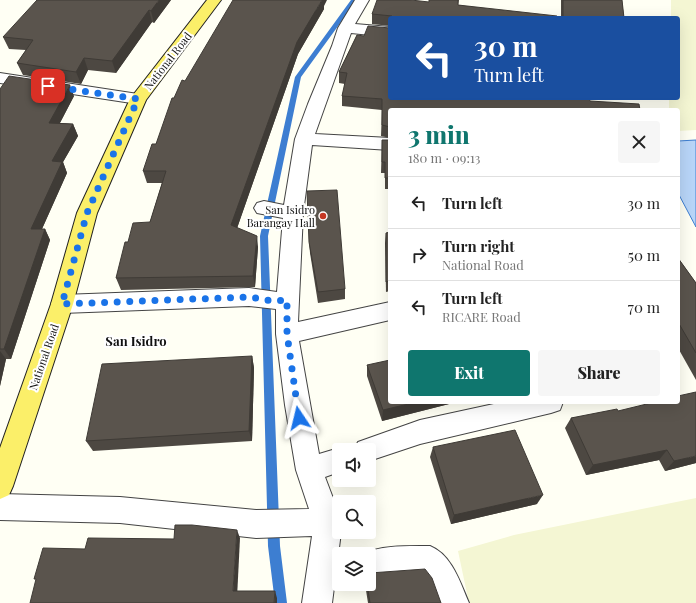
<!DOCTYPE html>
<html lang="en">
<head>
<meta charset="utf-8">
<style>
  body { margin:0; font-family:"Playfair Display",serif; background:#f6f6f6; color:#222; height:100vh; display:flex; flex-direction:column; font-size:15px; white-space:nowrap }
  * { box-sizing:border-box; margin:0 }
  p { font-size:13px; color:#767676 }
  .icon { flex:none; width:22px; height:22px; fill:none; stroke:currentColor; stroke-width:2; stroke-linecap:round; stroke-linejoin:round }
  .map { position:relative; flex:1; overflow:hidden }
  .sheet { position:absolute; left:388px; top:108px; width:292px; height:296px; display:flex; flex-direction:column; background:#fff; border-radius:4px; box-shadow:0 4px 16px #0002 }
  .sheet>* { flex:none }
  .top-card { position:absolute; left:388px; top:16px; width:292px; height:84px; border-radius:4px; box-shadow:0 4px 16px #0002; background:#1a4fa0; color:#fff; overflow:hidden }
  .controls { position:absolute; left:332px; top:443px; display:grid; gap:8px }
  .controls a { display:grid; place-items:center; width:44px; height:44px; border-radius:4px; background:#fff; box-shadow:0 4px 16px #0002; font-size:20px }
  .pin { position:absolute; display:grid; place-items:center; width:34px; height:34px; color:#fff; margin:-17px; border-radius:8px; box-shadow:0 2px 6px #0006 }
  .me { position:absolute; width:44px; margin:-22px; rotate:350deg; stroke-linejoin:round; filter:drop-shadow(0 0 3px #0008) }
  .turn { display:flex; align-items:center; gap:14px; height:84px; padding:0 20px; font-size:18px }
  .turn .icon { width:52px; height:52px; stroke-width:2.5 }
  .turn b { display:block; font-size:28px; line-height:34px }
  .round { display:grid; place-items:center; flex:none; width:42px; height:42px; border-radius:4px; background:#f6f6f6 }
  .overview { display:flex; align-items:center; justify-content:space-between; height:68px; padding:0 20px }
  h1 { font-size:24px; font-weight:800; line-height:30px; color:#0f766e }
  .cta { display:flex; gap:8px; margin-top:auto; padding:8px 20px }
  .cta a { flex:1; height:46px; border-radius:4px; background:#0f766e; color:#fff; font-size:16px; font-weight:800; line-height:46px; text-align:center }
  .cta a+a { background:#f6f6f6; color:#222 }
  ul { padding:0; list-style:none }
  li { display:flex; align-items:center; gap:12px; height:52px; padding:0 20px; border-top:1px solid #e0e0e0 }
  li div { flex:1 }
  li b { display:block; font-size:15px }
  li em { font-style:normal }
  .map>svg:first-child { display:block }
</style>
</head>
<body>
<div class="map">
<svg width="696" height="603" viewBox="0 0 696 603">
  <rect width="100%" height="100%" fill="#fffff4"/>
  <g fill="#f4f6d3">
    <polygon points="671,0 696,0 696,130 678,131 678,110 669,110 669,98 678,98 678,18 671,18"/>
    <polygon points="696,498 696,603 469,603 458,551 514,535"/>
  </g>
  <polygon fill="#b8d5f8" stroke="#3d7ed1" points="696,140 696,227 678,193 678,141"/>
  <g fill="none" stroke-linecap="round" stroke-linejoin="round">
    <polygon fill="#3d7ed1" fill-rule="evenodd" points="351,0 357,0 301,77 268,236 280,546 287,603 275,603 268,546 260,236 295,77"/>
    <g stroke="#444" stroke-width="2">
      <g id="minor">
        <polygon points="355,0 369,0 355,24 390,27 390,37 351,33 315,134 390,138 390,150 312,145 303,213 298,322 390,302 390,320 299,341 319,454 339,448 345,450 339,450 339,472 325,477 339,514 339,532 341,532 332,603 302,603 312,536 256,538 120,523 0,520 0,494 120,497 256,510 309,509 296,470 285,405 276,334 276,309 249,306 62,313 54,310 51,304 54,298 62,295 249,288 277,292 283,218 257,213 254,208 257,203 264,201 284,205 295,139 308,104 332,46 338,28"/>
        <polygon points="0,73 138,94 144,95 146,99 144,103 138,104 0,83"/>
        <polygon points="503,402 563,402 560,410 551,413 420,444 369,461 369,450 354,450 358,442 420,420"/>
        <path d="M430,546C452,555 460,582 469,603H439L431,585L423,575L369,579V554H361C382,545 407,546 430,546Z"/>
      </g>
    </g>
    <g stroke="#222" stroke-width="2">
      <polygon id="major" points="207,0 221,0 146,100 97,213 73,304 13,486 9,495 0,499 0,448 51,304 77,213 130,99"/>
    </g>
    <use href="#minor" fill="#fff" fill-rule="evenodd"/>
    <use href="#major" fill="#fbef69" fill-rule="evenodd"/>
  </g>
  <g fill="#4d4842">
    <polygon points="171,0 154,23 152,22 116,73 88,70 81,84 23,75 17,63 26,50 9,49 3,37"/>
    <polygon points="429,0 459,0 458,5 556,18 390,18 390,26 372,24 372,14 429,2"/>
    <polygon points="561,0 622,0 624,18 561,18"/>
    <polygon points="324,6 324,9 298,54 237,228 258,247 255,287 121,290 116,278 128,242 150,222 162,183 147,183 143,171 156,144 174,98 185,81"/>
    <polygon points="357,35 390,110 390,138 381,136 382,110 342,106 342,96 345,84 339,83 339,72"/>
    <polygon points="0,89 74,96 60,123 73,124 78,136 63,162 67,173 42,229 45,229 50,240 11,359 6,359 0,386"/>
    <polygon points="382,140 390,140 390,189 385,189 385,173 381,173"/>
    <polygon points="390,232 390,291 386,292 385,243 386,233"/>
    <polygon points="309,242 345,289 345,299 318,303 310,253"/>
    <polygon points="678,258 696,283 696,380 678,348"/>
    <polygon points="252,356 254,368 252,441 93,451 86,441"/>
    <polygon points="367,365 449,404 382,421 367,376"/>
    <polygon points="618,411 696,463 665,471 659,460 586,475 565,428 571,418"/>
    <polygon points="433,447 537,504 451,524 430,457"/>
    <polygon points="370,573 441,603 368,603 365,584 369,584"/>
  </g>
  <g fill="#3f3b36">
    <polygon points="159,0 171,0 154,23 151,11"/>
    <polygon points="322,0 327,0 324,6 324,9 298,54 234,237 231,225 297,42"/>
    <polygon points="149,10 152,22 116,73 112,61"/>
    <polygon points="84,58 88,70 81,84 76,72"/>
    <polygon points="70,85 74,96 54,134 49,123"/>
    <polygon points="73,124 78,136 63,162 67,173 37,240 31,229 52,161"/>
    <polygon points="45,229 50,240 11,359 4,349"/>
    <polygon points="257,236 258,247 255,287 253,276"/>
    <polygon points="0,351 6,359 0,386"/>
    <polygon points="252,356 254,368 252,441 249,431"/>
    <polygon points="417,402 450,402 449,404 382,421 383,410"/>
    <polygon points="667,450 659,460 586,475 593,465"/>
    <polygon points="696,456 696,463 665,471 674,461"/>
    <polygon points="543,495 537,504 451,524 454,515"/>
    <polygon points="237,530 240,538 237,598 233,591"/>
    <polygon points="275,591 277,598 277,603 274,603"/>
  </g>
  <g fill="#5a544d" stroke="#3f3b36">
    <polygon points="37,0 159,0 151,11 149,10 112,61 84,58 76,72 17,63 33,40 3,37"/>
    <polygon points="233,0 322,0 297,42 231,225 257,236 253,276 116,278 125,242 128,242 133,223 150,222 166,171 143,171 152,144 156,144 172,98 174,98 182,80 185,81"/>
    <polygon points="377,0 411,0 429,2 429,0 458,0 458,5 557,16 556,18 392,18 392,16 372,14"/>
    <polygon points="563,0 622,0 624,18 563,18"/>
    <polygon points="368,26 390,28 390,98 574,98 589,99 590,101 639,104 640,110 390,110 390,127 382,125 382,99 342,96 347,73 339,72 357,35 364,36"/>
    <polygon points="9,76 70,85 49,123 73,124 52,161 62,162 31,229 45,229 4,349 0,349 0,89"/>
    <polygon points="382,140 390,140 390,178 385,178 385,162 382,162"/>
    <polygon points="337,190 345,289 318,292 309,242 307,191"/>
    <polygon points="390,232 390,281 386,282 386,233"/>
    <polygon points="678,258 696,283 696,353 678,322"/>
    <polygon points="252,356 249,431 86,441 102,364"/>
    <polygon points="390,360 390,402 417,402 383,410 367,365"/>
    <polygon points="696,392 696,456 674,461 667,450 593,465 571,418 617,409 618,411 655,402 678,402 678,396"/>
    <polygon points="515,430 543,495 454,515 433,447"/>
    <polygon points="175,525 192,525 237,530 233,591 275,591 274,603 30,603 36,579 34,579 43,548 85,549 88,538 174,539"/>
    <polygon points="425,569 432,578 441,603 370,603 367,584 369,584 369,570 370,573"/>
  </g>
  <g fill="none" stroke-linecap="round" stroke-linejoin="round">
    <polyline stroke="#1a73e8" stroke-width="7" stroke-dasharray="0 12.6" points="48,86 138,99 87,213 62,304 249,297 273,301 287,300 287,334 299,418"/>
  </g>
  <circle fill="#c53724" stroke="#fff" stroke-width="1.5" cx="323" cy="216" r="4"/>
  <g text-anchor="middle" stroke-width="4" stroke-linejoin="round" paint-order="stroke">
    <g font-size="11" fill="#111" stroke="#fff">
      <text transform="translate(168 61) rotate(-52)" y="4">National Road</text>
      <text transform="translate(44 357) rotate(-71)" y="4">National Road</text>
    </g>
    <g font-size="11" fill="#111" stroke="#fff" text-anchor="end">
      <text x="315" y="214">San Isidro<tspan x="315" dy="13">Barangay Hall</tspan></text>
    </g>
    <g font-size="13" font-weight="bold" fill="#111" stroke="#fff">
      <text x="136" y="346">San Isidro</text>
    </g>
  </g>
</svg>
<div class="controls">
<a><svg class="icon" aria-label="sound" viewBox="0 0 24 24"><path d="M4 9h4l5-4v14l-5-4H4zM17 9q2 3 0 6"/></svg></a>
<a><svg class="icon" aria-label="search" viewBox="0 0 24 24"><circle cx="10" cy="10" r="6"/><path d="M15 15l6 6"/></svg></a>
<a><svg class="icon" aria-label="layers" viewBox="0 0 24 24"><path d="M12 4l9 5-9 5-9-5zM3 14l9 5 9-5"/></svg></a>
</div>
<div class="pin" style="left:48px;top:86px;background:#d93025"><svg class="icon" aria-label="arrive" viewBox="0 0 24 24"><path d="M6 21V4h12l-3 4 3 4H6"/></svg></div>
<svg class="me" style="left:299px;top:418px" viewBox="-20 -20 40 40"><path d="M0-17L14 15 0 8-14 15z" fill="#1a73e8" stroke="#fff" stroke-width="4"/></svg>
<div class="top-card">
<div class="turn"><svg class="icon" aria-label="left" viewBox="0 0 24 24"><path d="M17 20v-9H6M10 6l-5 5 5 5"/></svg><div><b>30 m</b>Turn left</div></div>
</div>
<section class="sheet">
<div class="overview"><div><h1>3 min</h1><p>180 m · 09:13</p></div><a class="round"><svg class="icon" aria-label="close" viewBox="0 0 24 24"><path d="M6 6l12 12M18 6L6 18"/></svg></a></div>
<ul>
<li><svg class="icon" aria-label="left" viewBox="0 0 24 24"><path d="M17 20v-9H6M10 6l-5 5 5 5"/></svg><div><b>Turn left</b></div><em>30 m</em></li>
<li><svg class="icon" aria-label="right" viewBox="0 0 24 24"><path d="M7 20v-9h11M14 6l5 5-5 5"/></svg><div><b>Turn right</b><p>National Road</p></div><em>50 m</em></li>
<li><svg class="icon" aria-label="left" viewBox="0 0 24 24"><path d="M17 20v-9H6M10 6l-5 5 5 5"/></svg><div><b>Turn left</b><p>RICARE Road</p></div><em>70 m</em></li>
</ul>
<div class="cta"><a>Exit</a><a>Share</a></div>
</section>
</div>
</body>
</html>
